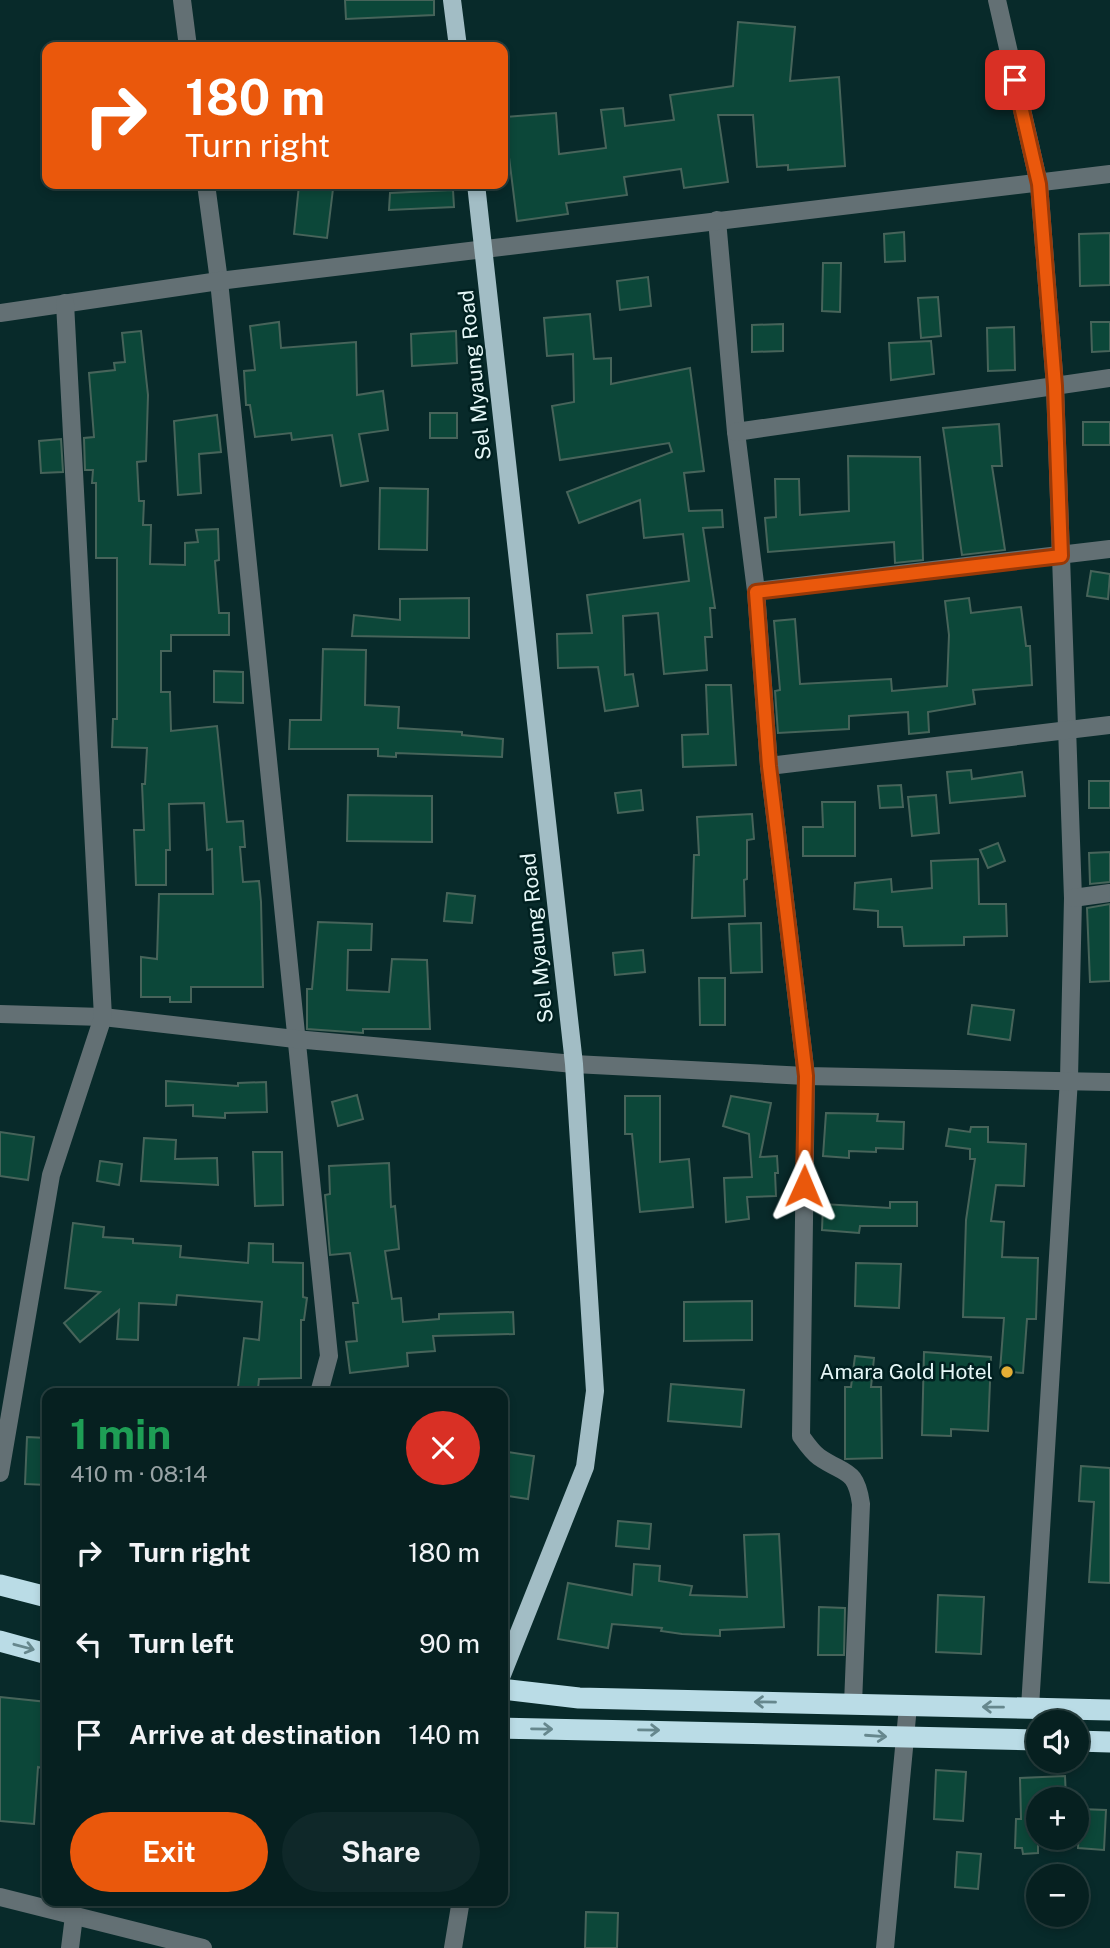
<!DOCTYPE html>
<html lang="en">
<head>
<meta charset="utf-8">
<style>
  body { margin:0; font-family:"Public Sans",sans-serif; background:#0f2829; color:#f1f3f6; height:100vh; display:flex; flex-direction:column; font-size:26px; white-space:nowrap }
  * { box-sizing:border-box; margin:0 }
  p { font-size:23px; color:#98a3a5 }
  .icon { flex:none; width:38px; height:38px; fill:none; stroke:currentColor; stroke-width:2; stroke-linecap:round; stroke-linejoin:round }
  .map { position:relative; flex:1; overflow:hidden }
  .drawer { position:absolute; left:42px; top:1388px; width:466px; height:518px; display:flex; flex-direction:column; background:#062020; border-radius:14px; box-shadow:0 4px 10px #0003,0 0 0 2px #273e3e }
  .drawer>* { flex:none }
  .guide { position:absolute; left:42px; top:42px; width:466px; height:147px; border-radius:14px; box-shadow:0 4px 10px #0003,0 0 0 2px #273e3e; background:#ea580c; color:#fff; overflow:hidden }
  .controls { position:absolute; left:1026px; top:1710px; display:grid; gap:14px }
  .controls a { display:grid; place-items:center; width:63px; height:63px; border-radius:50%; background:#062020; box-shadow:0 4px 10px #0003,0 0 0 2px #273e3e; font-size:35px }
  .pin { position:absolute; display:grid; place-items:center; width:60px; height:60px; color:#fff; margin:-30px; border-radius:14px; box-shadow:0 4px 10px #0006 }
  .me { position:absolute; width:77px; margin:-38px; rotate:1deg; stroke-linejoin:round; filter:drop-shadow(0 0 5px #0008) }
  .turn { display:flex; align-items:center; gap:24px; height:147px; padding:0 28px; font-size:32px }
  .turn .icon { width:91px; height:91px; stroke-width:2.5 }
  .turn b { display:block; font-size:49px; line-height:60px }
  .round { display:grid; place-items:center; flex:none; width:74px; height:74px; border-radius:37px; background:#0f2829 }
  .head { display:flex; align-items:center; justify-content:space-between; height:119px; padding:0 28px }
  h1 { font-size:42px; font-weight:700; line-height:52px; color:#1e9e55 }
  .action { display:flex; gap:14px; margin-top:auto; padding:14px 28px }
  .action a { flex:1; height:80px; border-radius:42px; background:#ea580c; color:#fff; font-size:28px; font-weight:700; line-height:80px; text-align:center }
  .action a+a { background:#0f2829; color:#f1f3f6 }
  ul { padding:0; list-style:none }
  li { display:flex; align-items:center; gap:21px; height:91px; padding:0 28px }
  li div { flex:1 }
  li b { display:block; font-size:26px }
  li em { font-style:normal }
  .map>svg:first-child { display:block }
</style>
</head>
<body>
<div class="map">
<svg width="1110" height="1948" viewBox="0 0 1110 1948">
  <rect width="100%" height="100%" fill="#082a2a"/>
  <g fill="#0c4739" stroke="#47645a" stroke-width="2">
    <polygon points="345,0 434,0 434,15 346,19"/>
    <polygon points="738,22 795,27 790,81 839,77 845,166 788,170 788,165 757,167 753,115 718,115 728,182 684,188 681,169 624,177 627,195 566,203 568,214 517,221 504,117 556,113 559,154 606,148 601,110 623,108 625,126 674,120 670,95 733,86"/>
    <polygon points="299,185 333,189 327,238 294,234"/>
    <polygon points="453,190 454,207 389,210 390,193"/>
    <polygon points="904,232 905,261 885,262 884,234"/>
    <polygon points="1110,233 1110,285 1080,286 1079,234"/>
    <polygon points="823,263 841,263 840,312 822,311"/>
    <polygon points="648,277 651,306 620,310 617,281"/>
    <polygon points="938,297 941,336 921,338 918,298"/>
    <polygon points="590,314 594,359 611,358 611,384 690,368 704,471 684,473 689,511 722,510 723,527 703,528 715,608 710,608 712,637 705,637 707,670 664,674 658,613 623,616 625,675 633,674 638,706 605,711 598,667 558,668 557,634 592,633 587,595 689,581 683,534 644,538 640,500 579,523 567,492 672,452 669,443 560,460 552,406 574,402 573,354 547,356 544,318"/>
    <polygon points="279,322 281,348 356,342 357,395 383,391 388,430 359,434 368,481 341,486 332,435 292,440 291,433 255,437 250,405 246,405 244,371 255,370 250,326"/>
    <polygon points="1091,322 1110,322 1110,351 1092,352"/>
    <polygon points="783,324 783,351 752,352 752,325"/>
    <polygon points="1014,327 1015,370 988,371 987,328"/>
    <polygon points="141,331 148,395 146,461 137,462 139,501 144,501 143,525 151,525 150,564 185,565 185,543 198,542 196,530 218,529 219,560 215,561 219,613 229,613 229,635 171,635 171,651 161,651 161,692 170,692 171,731 217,726 227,822 243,821 245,847 240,847 243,882 259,881 261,902 263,987 191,987 191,1002 170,1002 170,997 141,997 141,957 157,959 159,894 213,894 212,849 207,850 204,803 169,804 170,850 166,850 166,885 136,885 134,830 144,830 142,784 145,784 147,748 112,747 113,719 117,719 117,558 96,558 96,483 92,483 93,470 85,470 84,438 94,437 89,373 115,370 114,363 125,362 122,333"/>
    <polygon points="456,331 457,363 412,366 411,334"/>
    <polygon points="931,341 934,374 891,380 889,343"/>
    <rect x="430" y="413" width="27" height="25"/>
    <polygon points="217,415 221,452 199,454 201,493 178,495 174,421"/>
    <rect x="1083" y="422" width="27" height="23"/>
    <polygon points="999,424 1002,466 992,466 1005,550 962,555 943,428"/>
    <polygon points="61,439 63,472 41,473 39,441"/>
    <polygon points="848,456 920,457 923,560 895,563 894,542 768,552 765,518 776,517 775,479 799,479 800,515 849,511"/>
    <polygon points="380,488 428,489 427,550 379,549"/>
    <polygon points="1091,571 1110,574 1108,599 1087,596"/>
    <polygon points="469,598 469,638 352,636 354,615 400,620 400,599"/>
    <polygon points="969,598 971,613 1021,607 1026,646 1030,646 1032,685 973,690 975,704 928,712 929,732 909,734 908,712 849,716 849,729 778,733 775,691 780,690 774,621 795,619 800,684 891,679 892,691 947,686 949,635 945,601"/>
    <polygon points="323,649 366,650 365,705 399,707 398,728 462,732 462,735 503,739 502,757 396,753 396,757 378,756 378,749 289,749 290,720 321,720"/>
    <polygon points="214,671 243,672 243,703 214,702"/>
    <polygon points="706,685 731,685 736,765 683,767 682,735 708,734"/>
    <polygon points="971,770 972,779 1022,772 1025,796 950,803 947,772"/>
    <rect x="1089" y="781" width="21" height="27"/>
    <polygon points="901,785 903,807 880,808 878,786"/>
    <polygon points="641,790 643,810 618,813 615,793"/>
    <polygon points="348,795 432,796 432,842 347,841"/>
    <polygon points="936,795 939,833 912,836 908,797"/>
    <polygon points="822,802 855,802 855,856 803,856 803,827 823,827"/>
    <polygon points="752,814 754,839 747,840 747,879 744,880 745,916 692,918 694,855 699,855 697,817"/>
    <polygon points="998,843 1005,861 988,868 980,850"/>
    <polygon points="1110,852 1110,882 1090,884 1089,853"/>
    <polygon points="978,859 979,904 1006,904 1007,936 964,937 964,945 904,946 902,927 878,927 878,911 854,909 855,883 891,879 892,892 932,888 931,861"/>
    <polygon points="447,893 475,896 472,923 444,921"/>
    <polygon points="1110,904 1110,981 1090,982 1087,908"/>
    <polygon points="318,922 372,924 371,950 348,950 347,990 389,992 392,959 427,960 430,1029 363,1029 363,1033 307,1029 307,989 312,989"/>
    <polygon points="761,923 762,972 731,973 729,924"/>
    <polygon points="643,950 645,972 615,975 613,953"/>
    <polygon points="699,978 725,978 725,1025 700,1025"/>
    <polygon points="972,1005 1014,1010 1010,1040 968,1034"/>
    <polygon points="166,1081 238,1086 238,1083 266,1082 267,1112 225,1113 225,1118 193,1116 193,1105 166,1106"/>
    <polygon points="357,1095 363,1119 338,1126 332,1102"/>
    <polygon points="625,1096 660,1096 660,1162 689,1159 693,1207 640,1212 632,1134 625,1134"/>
    <polygon points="731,1096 771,1103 760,1157 777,1156 778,1173 775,1173 776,1196 747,1197 749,1219 726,1222 724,1178 752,1177 749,1134 723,1126"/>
    <polygon points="826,1113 878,1114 877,1121 904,1122 903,1149 876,1148 876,1152 849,1151 849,1158 823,1156"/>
    <polygon points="971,1127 988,1127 988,1142 1026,1144 1024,1186 996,1185 991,1221 1004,1222 1002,1257 1038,1258 1036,1319 1027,1319 1023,1373 1000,1371 1004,1318 963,1317 966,1220 975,1159 970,1159 970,1149 946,1146 949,1129 970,1132"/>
    <polygon points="0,1132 34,1137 28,1180 0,1176"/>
    <polygon points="144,1138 176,1140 175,1159 217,1158 218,1185 141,1181"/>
    <polygon points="253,1152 282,1152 283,1205 255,1206"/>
    <polygon points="100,1161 122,1164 119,1185 97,1181"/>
    <polygon points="389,1163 391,1207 395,1206 399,1249 385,1251 392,1299 401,1298 403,1322 439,1319 439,1314 513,1312 514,1334 433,1336 435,1351 407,1353 408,1366 350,1373 346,1342 357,1341 353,1303 358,1303 350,1253 330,1255 325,1195 330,1194 329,1166"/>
    <polygon points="890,1202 917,1202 917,1226 860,1226 859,1233 822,1230 823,1204 890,1208"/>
    <polygon points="73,1223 104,1227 103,1237 133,1239 133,1243 181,1246 180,1257 248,1263 249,1243 273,1244 273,1262 303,1263 303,1297 307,1298 304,1320 301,1320 301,1378 259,1379 258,1389 238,1387 244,1338 259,1340 262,1302 177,1295 176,1305 139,1303 138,1340 117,1339 119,1310 80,1342 64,1323 100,1292 65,1288"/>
    <polygon points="856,1263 901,1264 899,1308 855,1306"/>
    <polygon points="752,1301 752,1340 684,1341 684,1302"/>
    <polygon points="924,1352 991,1357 988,1431 951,1429 951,1436 922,1435"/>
    <polygon points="855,1356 874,1358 871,1387 881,1387 882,1458 845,1459 845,1387 851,1387"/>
    <polygon points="671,1384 744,1390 741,1427 668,1421"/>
    <polygon points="27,1437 47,1438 47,1485 25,1484"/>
    <polygon points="502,1451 534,1456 528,1499 502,1495"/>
    <polygon points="1081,1466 1110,1468 1110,1583 1089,1582 1094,1502 1079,1501"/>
    <polygon points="618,1521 651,1524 649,1549 616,1546"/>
    <polygon points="779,1534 784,1627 720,1630 720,1636 682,1634 661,1631 662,1628 612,1624 608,1648 558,1639 568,1583 632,1595 634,1564 660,1566 659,1581 692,1586 690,1595 747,1597 744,1535"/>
    <polygon points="938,1595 984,1597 981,1654 936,1652"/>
    <polygon points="819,1607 845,1608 844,1655 818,1655"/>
    <polygon points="0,1697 47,1702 42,1768 38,1767 34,1824 0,1821"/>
    <polygon points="936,1770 966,1772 963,1821 934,1819"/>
    <polygon points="1065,1776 1066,1799 1038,1799 1038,1853 1023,1854 1022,1848 1015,1848 1016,1819 1021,1819 1020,1778"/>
    <polygon points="1080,1809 1106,1810 1104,1850 1078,1848"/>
    <polygon points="957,1852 981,1854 978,1889 955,1887"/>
    <polygon points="586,1912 618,1913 617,1948 585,1948"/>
  </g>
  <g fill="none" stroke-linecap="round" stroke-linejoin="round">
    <g stroke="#637074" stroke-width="18">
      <polyline points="182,0 188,47"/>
      <polyline points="997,0 1039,184 1055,386 1073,898 1069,1079 1030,1707"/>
      <polyline points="206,184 219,281 329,1356 319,1393"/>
      <path d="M717,220L736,432L756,591L769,766L806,1076L801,1436C806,1443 812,1452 819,1457C845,1475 856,1468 861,1504L853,1704"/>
      <polyline points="0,313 219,281 1110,174"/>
      <polyline points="736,432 1110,378"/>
      <polyline points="756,591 1110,549"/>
      <polyline points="769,766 1110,725"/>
      <polyline points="1073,898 1110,893"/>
      <polyline points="0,1014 103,1017 295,1039 574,1064 806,1076 1110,1082"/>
      <polyline points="0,1473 51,1175 103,1017 65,303"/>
      <polyline points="0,1897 203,1948"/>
      <polyline points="70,1948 74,1916"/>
      <polyline points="453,1948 461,1900"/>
      <polyline points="885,1948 908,1706"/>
    </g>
    <g stroke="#a2bdc5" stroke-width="18">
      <polyline points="452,0 458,47"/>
      <polyline points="476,184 574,1064 595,1391 585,1467 502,1675"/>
    </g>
    <g stroke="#badce6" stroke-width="21">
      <polyline points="0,1585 47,1597"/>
      <polyline points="0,1641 47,1654"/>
      <polyline points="502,1689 579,1698 1110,1710"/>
      <polyline points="502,1728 1038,1740"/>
      <polyline points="1076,1741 1110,1742"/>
    </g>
  </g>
  <defs><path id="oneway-shaft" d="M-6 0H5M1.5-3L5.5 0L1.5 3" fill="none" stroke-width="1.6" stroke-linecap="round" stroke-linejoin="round" transform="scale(1.75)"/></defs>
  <g stroke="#66878d">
    <use href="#oneway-shaft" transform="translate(24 1647) rotate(15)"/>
    <use href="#oneway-shaft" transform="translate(765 1702) rotate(-179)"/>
    <use href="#oneway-shaft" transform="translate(993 1707) rotate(-179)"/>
    <use href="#oneway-shaft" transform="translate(542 1729) rotate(1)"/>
    <use href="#oneway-shaft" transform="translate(649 1730) rotate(1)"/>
    <use href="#oneway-shaft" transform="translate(876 1736) rotate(4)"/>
  </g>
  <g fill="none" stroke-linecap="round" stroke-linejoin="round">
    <g stroke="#983908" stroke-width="18">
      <polyline id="route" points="804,1186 806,1076 769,766 756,592 1061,556 1055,386 1039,184 1015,80"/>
    </g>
    <use href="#route" stroke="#ea580c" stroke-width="12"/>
  </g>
  <circle fill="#e4ae35" stroke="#002020" stroke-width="2.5" cx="1007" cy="1372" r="7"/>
  <g text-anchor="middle" stroke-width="5" stroke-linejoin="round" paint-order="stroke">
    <g font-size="21" fill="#e5f7f7" stroke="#002020">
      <text transform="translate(475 375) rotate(-96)" y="7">Sel Myaung Road</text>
      <text transform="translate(537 938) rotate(-96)" y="7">Sel Myaung Road</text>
    </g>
    <g font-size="21" fill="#e5f7f7" stroke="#002020" text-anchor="end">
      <text x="993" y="1379">Amara Gold Hotel</text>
    </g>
  </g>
</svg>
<div class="controls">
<a><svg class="icon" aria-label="sound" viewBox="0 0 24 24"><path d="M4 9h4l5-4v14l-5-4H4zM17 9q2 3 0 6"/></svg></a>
<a>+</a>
<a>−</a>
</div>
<div class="pin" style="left:1015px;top:80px;background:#d93025"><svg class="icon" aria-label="arrive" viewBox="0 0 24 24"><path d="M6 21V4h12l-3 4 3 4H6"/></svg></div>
<svg class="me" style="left:804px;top:1186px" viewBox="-20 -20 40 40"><path d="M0-17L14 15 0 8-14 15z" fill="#ea580c" stroke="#fff" stroke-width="4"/></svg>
<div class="guide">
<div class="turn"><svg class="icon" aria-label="right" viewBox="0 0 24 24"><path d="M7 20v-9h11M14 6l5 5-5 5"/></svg><div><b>180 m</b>Turn right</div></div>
</div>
<section class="drawer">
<div class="head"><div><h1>1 min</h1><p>410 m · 08:14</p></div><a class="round" style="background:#d93025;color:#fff"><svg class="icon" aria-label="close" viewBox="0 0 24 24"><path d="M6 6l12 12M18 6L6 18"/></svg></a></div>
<ul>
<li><svg class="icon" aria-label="right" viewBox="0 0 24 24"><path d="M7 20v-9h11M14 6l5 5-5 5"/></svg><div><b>Turn right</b></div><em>180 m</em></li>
<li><svg class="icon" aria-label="left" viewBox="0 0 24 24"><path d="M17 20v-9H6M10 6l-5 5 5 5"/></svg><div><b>Turn left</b></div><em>90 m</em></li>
<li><svg class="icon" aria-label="arrive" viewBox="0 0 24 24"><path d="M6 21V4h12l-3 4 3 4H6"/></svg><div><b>Arrive at destination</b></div><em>140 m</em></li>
</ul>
<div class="action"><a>Exit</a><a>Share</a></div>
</section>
</div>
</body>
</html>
